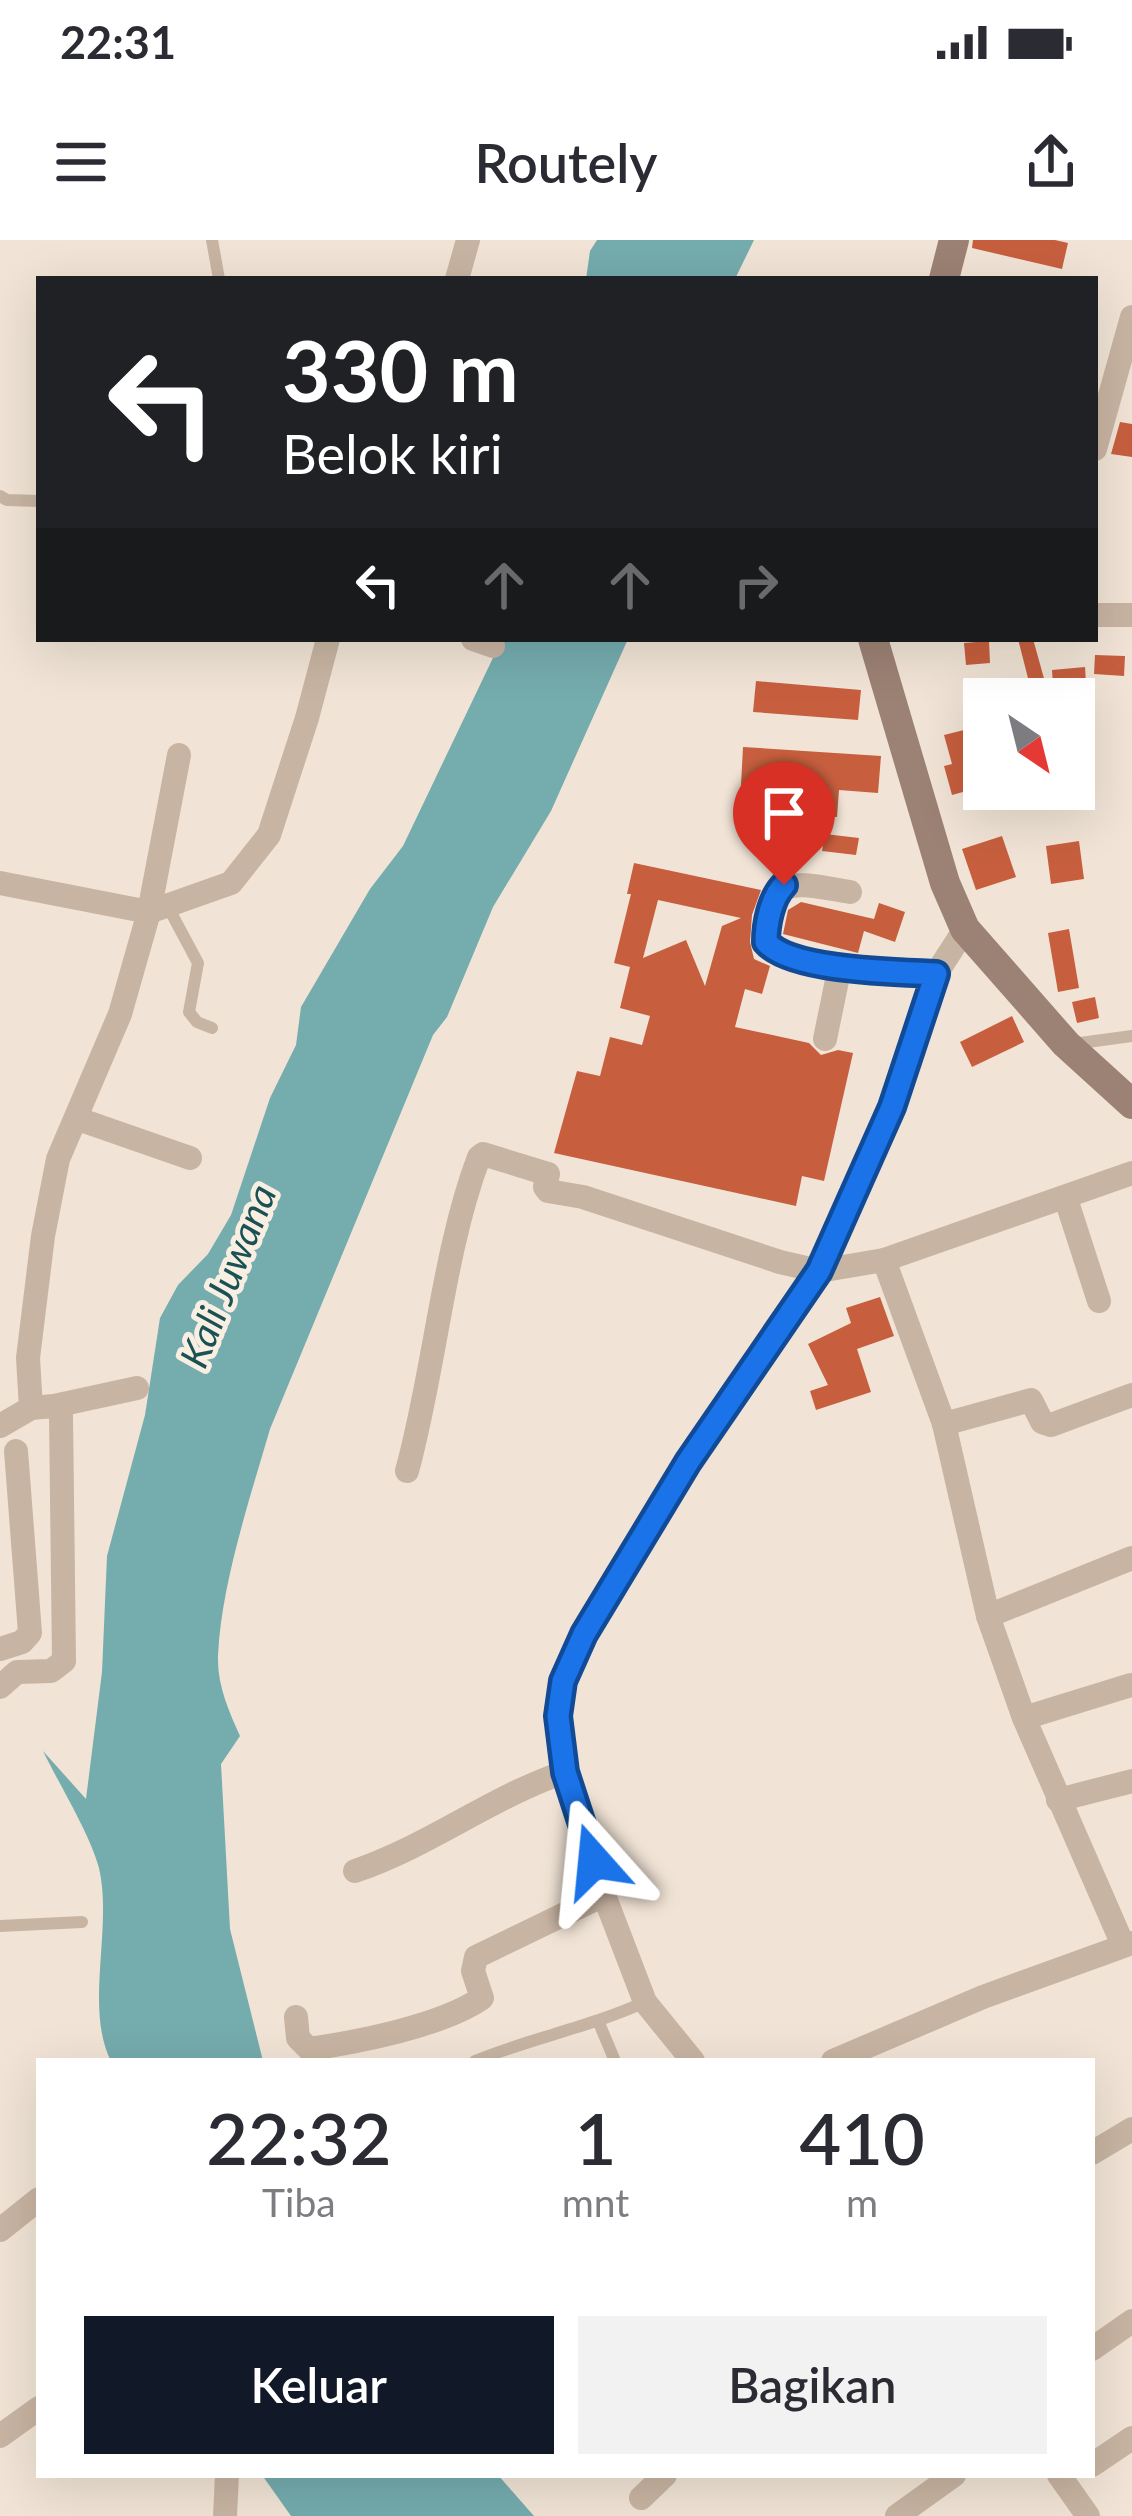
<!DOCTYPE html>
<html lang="id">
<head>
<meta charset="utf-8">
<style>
  body { margin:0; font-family:Lato,sans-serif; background:#f2f2f3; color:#2b2b33; height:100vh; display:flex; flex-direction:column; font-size:45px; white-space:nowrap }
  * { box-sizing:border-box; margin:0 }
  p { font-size:39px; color:#7c7c81 }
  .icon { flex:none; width:66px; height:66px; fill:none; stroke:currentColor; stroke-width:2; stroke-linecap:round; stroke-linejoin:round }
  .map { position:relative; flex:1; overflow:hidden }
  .sheet { position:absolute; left:36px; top:1818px; width:1059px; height:420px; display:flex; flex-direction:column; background:#fff; border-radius:0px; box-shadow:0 12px 48px #0002 }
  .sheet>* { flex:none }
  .banner { position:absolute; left:36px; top:36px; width:1062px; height:366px; border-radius:0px; box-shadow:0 12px 48px #0002; background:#202124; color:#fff; overflow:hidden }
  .needle { width:78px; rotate:145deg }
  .tools { position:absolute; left:963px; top:438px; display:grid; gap:24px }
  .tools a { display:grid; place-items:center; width:132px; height:132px; border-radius:0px; background:#fff; box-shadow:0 12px 48px #0002; font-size:60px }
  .pin { position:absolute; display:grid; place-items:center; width:102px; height:102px; color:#fff; margin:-123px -51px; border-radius:50% 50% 50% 0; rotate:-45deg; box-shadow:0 0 12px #0007 }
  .pin .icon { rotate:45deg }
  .me { position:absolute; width:132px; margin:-66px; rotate:342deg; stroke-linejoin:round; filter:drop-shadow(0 0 9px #0008) }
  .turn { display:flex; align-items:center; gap:42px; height:252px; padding:0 48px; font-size:54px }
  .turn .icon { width:156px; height:156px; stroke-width:2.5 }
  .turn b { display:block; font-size:84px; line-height:102px }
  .lanes { display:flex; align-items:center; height:114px; padding:0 48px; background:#0003; justify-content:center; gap:60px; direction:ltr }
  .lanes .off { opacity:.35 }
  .eta { display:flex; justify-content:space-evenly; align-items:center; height:204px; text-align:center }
  .eta b { font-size:72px; font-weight:600; line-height:84px }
  .primary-button { display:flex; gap:24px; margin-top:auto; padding:24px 48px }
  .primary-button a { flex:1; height:138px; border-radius:0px; background:#111827; color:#fff; font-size:48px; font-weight:600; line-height:138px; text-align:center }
  .primary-button a+a { background:#f2f2f3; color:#2b2b33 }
  .status { display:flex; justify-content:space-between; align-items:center; height:84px; padding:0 60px; background:#fff; direction:ltr }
  .status svg { height:33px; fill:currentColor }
  header { display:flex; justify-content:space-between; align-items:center; height:156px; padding:0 48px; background:#fff; font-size:54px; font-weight:600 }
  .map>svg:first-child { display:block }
</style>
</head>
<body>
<div class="status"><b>22:31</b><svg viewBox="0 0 49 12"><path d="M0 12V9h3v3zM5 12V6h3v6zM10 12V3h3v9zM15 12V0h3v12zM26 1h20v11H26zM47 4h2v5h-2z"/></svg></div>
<header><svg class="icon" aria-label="menu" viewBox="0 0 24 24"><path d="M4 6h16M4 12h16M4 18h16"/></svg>Routely<svg class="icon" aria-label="share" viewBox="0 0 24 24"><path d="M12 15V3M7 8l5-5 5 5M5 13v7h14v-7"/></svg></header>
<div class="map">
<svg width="1132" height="2276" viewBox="0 0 1132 2276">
  <rect width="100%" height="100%" fill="#f1e4d6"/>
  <g fill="#75acae">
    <polygon points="597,0 754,0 735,39 586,39 590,11"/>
    <path d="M502,399H628L551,571L493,667L447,777L433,795L270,1189C250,1258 221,1345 218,1416C217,1445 229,1471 240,1496L221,1524L230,1689L263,1821H111C84,1768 113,1688 99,1628C90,1594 59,1544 43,1511L86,1559L102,1432L107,1316L145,1175L160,1078L178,1045L208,1014L231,975L270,858L296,805L301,767L370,649L403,606Z"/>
    <polygon points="262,2235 498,2235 534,2276 291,2276"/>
  </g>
  <g fill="#c75f3e" fill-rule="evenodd">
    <polygon points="973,0 1055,0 1068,3 1062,29 972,8"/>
    <polygon points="1120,182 1132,184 1132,217 1111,214"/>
    <polygon points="1018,399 1033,399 1045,442 1030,446"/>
    <polygon points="989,401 990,423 966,425 964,403"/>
    <polygon points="1095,415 1125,416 1124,436 1094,434"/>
    <polygon points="1085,427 1086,444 1053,447 1052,430"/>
    <polygon points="756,441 861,450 858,480 753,472"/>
    <polygon points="984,485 984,529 970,533 974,549 952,555 944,526 952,524 944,495"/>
    <polygon points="743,507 881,516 878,553 839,550 837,577 802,575 804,548 741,545"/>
    <polygon points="1062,549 1082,549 1082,565 1061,565"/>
    <polygon points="825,594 859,598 856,615 822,611"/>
    <polygon points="1002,596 1016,637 976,650 962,609"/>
    <polygon points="1079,601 1084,639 1051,644 1046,606"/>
    <path d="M634,623L761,650L752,675L750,702L754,719L770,726L762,754L745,749L735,787L809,803L821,815L838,810L853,813L824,941L802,936L796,966L554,913L577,831L600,836L610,797L642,805L650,776L620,768L630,727L614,723L631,654H627ZM658,660L741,678L722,686L705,746L686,700L643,718Z"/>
    <polygon points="801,662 874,679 879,663 905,672 895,702 864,691 858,713 783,694 788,670"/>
    <polygon points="1069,689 1079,748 1058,752 1048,693"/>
    <polygon points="1095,757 1099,778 1077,783 1072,762"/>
    <polygon points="1012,776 1024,802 972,827 960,802"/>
    <polygon points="880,1057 894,1096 857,1109 871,1152 816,1170 810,1151 828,1145 808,1104 851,1083 846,1068"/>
  </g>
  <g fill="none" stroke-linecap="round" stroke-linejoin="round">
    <g stroke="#c8b4a2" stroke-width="12">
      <polyline points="212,0 219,39"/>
      <polyline points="0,256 7,260 39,261"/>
      <polyline points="167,665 198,723 189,772 197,782 212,788"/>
      <polyline points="1073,804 1132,796"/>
      <polyline points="0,1686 82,1682"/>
      <polyline points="599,1783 615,1821"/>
      <path d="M475,1821C531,1798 590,1787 645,1762"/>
    </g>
    <g stroke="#c8b4a2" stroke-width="24">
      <polyline points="457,39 468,0"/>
      <polyline points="1095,209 1132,77"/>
      <polyline points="1095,375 1132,375"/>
      <polyline points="473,399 493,406"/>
      <polyline points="0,643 149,672 231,643 269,595 307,478 328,399"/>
      <path d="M850,652C795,643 768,631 766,702C791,731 897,732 936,734"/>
      <polyline points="825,799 840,726"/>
      <polyline points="78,879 190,918"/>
      <polyline points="1066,959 1099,1061"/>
      <polyline points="884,1020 944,1184 988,1376 1024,1478 1131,1445"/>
      <polyline points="54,1166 137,1148"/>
      <polyline points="944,1184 1031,1160 1042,1182 1051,1185 1132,1155"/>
      <polyline points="0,1186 31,1168"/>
      <path d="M407,1231C435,1129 443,1012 479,917L483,914L548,934L545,947L548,951L583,957L780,1022L819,1031L884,1020L1132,933"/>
      <polyline points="988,1376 1132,1318"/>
      <polyline points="0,1409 22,1402 30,1393 16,1211"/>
      <polyline points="0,1447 17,1432 51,1431 64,1421 61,1175 54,1166 31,1168 28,1118 43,996 58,919 120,774 149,672 179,515"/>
      <polyline points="1024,1478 1123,1705"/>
      <polyline points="1058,1560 1132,1541"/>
      <path d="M355,1631C429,1606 491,1557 565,1532"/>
      <path d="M296,1777L298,1798L309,1809C358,1802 441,1786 482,1758L473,1731L476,1717L604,1655"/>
      <polyline points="693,1821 645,1762 604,1655 565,1532 558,1476 563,1441 584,1394 689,1223 819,1031 892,867 936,734 965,689"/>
      <polyline points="833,1821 983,1757 1132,1703"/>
      <polyline points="1092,1913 1132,1889"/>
      <polyline points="0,1990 39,1959"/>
      <polyline points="1092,2109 1132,2081"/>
      <polyline points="0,2196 39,2168"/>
      <polyline points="1092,2225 1132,2198"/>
      <polyline points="1059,2235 1088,2276"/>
      <polyline points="641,2258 665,2235"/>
      <polyline points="225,2276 227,2235"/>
      <polyline points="897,2276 954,2235"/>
    </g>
    <g stroke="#9c8274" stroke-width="30">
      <polyline points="944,39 954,0"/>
      <polyline points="873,399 945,643 965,689 1066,804 1132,864"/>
    </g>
  </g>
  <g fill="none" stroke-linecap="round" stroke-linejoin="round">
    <g stroke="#114b97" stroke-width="30">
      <path id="route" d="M594,1621L565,1532L558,1476L563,1441L584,1394L688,1222L819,1031L892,867L936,734C897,732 791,731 766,702C766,684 771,658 784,645"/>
    </g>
    <use href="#route" stroke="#1a73e8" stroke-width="21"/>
  </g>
  <g text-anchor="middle" stroke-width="10" stroke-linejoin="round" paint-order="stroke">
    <g font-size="39" font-style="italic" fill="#1a5154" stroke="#f9eee2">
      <text transform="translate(228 1036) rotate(-68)" y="14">Kali Juwana</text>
    </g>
  </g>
</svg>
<div class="tools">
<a><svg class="needle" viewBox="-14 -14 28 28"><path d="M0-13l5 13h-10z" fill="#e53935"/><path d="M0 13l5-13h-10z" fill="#7c7c81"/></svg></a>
</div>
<div class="pin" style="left:784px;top:645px;background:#d93025"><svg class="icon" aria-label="arrive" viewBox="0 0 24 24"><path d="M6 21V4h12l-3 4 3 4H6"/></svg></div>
<svg class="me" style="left:594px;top:1621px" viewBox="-20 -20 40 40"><path d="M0-17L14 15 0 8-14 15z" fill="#1a73e8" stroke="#fff" stroke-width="4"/></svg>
<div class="banner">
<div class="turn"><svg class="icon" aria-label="left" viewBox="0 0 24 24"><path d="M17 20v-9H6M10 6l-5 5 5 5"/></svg><div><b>330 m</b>Belok kiri</div></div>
<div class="lanes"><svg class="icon" aria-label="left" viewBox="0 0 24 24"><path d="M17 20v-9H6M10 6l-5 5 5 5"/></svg><svg class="icon off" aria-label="ahead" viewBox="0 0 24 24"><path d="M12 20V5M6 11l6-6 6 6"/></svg><svg class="icon off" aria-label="ahead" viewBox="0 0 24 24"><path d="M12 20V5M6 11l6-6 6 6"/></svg><svg class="icon off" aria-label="right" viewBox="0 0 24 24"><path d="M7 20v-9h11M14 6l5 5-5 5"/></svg></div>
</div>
<section class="sheet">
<div class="eta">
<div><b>22:32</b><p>Tiba</p></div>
<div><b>1</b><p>mnt</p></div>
<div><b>410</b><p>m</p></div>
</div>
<div class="primary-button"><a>Keluar</a><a>Bagikan</a></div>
</section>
</div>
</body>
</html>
